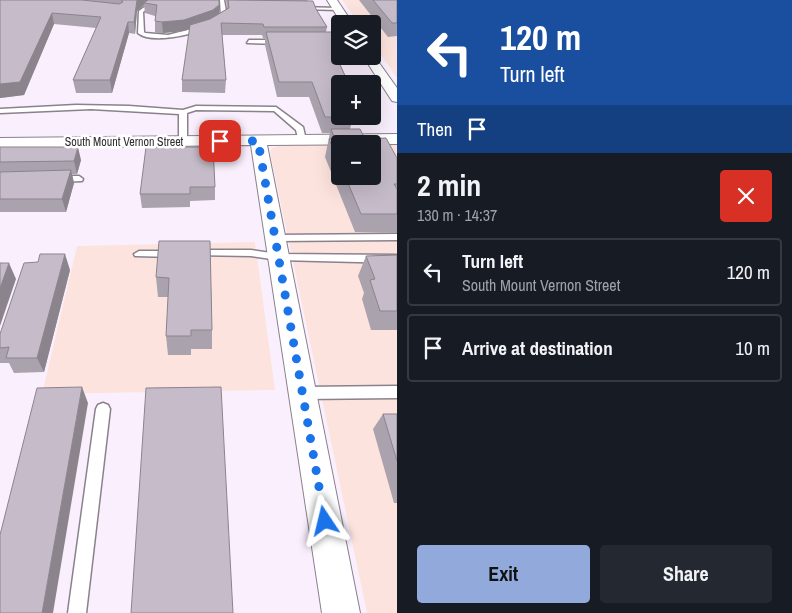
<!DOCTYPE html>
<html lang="en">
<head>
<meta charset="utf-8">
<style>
  body { margin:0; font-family:"Archivo Narrow",sans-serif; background:#242831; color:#f1f3f6; height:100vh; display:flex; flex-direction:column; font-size:19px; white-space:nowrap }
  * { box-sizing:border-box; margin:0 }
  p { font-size:16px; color:#9ea1a6 }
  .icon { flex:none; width:28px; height:28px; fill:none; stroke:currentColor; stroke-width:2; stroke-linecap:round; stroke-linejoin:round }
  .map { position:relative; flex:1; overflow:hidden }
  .side { display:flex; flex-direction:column; background:#171b24; width:395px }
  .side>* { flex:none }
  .top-card { background:#1a4fa0; color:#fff; overflow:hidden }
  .controls { position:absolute; left:331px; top:15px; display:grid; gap:10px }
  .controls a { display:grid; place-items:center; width:50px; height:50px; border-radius:5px; background:#171b24; box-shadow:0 5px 20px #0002; font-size:25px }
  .pin { position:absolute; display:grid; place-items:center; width:42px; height:42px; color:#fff; margin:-21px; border-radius:10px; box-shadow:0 2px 8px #0006 }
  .me { position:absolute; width:55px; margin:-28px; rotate:350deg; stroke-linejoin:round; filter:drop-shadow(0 0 4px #0008) }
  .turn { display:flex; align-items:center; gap:18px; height:105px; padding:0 20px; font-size:22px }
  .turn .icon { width:65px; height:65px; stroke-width:2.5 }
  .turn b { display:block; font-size:35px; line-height:42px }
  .then { display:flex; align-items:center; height:48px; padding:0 20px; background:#0003; gap:10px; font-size:19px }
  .round { display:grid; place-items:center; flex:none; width:52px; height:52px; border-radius:5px; background:#242831 }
  .head { display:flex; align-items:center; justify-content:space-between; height:85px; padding:0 20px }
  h1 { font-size:30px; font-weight:700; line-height:38px }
  .cta { display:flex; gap:10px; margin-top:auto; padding:10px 20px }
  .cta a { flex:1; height:58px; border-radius:5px; background:#92a9db; color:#111; font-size:20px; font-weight:700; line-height:58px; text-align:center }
  .cta a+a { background:#242831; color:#f1f3f6 }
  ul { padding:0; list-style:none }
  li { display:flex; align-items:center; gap:15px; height:68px; margin:0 10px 8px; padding:0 10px; border:2px solid #363941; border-radius:5px }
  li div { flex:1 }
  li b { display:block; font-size:19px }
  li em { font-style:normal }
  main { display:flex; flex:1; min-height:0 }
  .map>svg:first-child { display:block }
</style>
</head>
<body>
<main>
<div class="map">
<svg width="397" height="613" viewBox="0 0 397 613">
  <rect width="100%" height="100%" fill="#faf0fd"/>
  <g fill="#fde3de">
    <polygon points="342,0 397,0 397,78 373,43 372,24 359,24"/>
    <polygon points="397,144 397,613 367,613 270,152 272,148 283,145 340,145 340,176 372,176 373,145"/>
    <polygon points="255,242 275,390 42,394 77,246"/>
  </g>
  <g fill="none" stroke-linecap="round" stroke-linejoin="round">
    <g stroke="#8a818d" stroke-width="3">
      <g id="lane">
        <path d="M154,0H159L143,12L144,32L145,33L168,35L203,26L206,28C192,35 151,44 138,33L139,11Z"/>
        <polygon points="220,0 224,0 227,17 219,25 216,23 221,17"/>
        <polygon points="298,7 338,8 340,9 338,10 300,9"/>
        <polygon points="249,40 281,40 284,42 281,44 247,43"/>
        <polygon points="76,105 129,106 183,110 196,106 276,107 303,127 306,140 299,142 296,130 274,111 196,110 187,113 187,141 183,143 179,141 179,114 91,109 0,113 0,109"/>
        <polygon points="79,176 83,179 82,181 59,182 55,179 59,176"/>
        <polygon points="397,234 397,240 275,241 270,238 275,235"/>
        <polygon points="197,250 251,250 278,254 397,255 397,263 278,260 251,256 193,255 192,253"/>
        <polygon points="139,251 173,251 178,254 173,257 135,256 134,254"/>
        <polygon points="397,386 397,398 302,399 297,397 295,393 297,389 302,387"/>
        <polygon points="103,403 108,405 110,409 86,613 68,613 96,409 98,405"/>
      </g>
    </g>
    <g stroke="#8a818d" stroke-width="2">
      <g id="street">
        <polygon points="327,0 337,0 353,24 342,24"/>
        <polygon points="372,53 397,88 397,102 392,101 363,56 372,56"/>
        <polygon points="397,134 397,144 267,145 360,613 322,613 251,145 0,148 0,138"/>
      </g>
    </g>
    <use href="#lane" fill="#fff" fill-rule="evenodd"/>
    <use href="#street" fill="#fff" fill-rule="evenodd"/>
  </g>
  <g fill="#aaa2ad" fill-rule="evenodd">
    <path d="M0,0H219V13L227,9L226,0H307L316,9L327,27L326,32L340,47L338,60L347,80L346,84H340V116L353,117L350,129L397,158V233L355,232L325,157L330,133H322L309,97H277L265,45V38H263L262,35H222L226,80L225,93L182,92V80L190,29L184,31L163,33H155V16L145,13L144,5L137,11L135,34L129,33L112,93H76L73,80L96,28L54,24L24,95L0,98ZM340,144L372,176H340Z"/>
    <polygon points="359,0 397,0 397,36 388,37"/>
    <polygon points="0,147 81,160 77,174 72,174 74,183 66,212 0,212"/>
    <polygon points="213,147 215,187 215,200 190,201 190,207 142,208 140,194"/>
    <polygon points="210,241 212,330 212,349 191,349 191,355 168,355 166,336 168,297 158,297 156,277"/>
    <polygon points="397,255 397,330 371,330 362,299 364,293 358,276 366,256"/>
    <polygon points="70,270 44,372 14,373 9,363 0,363 0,334"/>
    <polygon points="383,414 397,414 397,503 394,503 373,429"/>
  </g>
  <g fill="#8b848d">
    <polygon points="137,0 152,0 144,3 144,5 137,11 135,34 134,22"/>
    <polygon points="219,5 219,16 213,21 184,31 163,33 162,22"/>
    <polygon points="52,13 54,24 24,95 0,98 0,84"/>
    <polygon points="128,22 129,33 112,93 110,80"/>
    <polygon points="78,147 81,160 77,174 74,161"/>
    <polygon points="71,170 74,183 66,212 62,199"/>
    <polygon points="65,254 70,270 44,372 37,358"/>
    <polygon points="9,263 16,279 0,326 0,288"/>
    <polygon points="82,387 88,403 53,613 42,613"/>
  </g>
  <g fill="#c6bcc9" stroke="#8b848d">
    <polygon points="0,0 82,0 119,4 123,2 121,0 137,0 134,22 128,22 110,80 73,80 101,17 52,13 20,82 0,84"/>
    <polygon points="148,0 219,0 219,5 213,10 184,20 162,22 155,21 157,5 144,3"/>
    <polygon points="228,0 313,1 316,9 327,27 264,27 263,24 221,23 226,80 182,80 190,25 210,19 229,8"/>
    <polygon points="373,0 397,0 397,23 392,23"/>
    <polygon points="266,32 332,32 340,47 332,47 347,80 344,80 346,84 340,84 340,116 352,116 353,117 325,117 312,82 279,82"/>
    <polygon points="331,129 360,129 365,139 386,138 397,158 397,184 394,184 397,189 397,214 361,214 345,176 372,176 372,144 340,144 340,165 329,139 335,139"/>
    <polygon points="0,147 78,147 74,161 0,162"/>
    <polygon points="146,147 213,147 215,187 190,187 190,194 140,194"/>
    <polygon points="71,170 62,199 0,199 0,172"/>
    <polygon points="159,241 210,241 212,330 191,330 191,336 166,336 169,278 156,277"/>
    <polygon points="40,254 65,254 37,358 6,358 9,347 0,348 0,334 24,263 38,262"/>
    <polygon points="397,255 397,311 380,311 370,280 375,279 366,256"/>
    <polygon points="0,263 9,263 0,288"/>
    <polygon points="82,387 42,613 0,613 0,535 37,388"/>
    <polygon points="221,387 233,613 131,613 146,388"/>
    <polygon points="383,414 397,414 397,461"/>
  </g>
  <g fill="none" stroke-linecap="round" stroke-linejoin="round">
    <polyline stroke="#1a73e8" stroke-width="9" stroke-dasharray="0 16.2" points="220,141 258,141 325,521"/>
  </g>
  <g text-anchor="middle" stroke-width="5" stroke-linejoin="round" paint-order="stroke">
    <g font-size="12" fill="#332f34" stroke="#fff">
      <text x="124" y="146">South Mount Vernon Street</text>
    </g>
  </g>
</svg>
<div class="controls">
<a><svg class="icon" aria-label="layers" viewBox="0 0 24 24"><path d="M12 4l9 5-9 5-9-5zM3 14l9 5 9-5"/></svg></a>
<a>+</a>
<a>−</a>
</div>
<div class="pin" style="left:220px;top:141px;background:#d93025"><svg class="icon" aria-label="arrive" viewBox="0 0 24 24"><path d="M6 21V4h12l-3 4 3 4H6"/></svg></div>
<svg class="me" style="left:325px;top:521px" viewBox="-20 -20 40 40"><path d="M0-17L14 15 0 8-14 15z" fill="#1a73e8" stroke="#fff" stroke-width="4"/></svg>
</div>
<section class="side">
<div class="top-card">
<div class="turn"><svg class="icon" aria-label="left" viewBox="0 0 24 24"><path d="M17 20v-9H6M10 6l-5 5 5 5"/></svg><div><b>120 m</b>Turn left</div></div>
<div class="then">Then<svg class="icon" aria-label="arrive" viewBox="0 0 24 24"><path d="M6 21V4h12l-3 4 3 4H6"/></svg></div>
</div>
<div class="head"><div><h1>2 min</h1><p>130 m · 14:37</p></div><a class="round" style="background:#d93025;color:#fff"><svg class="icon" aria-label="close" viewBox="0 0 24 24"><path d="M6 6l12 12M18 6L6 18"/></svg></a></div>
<ul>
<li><svg class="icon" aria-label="left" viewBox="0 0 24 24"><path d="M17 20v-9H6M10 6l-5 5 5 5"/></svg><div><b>Turn left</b><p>South Mount Vernon Street</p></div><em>120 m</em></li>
<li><svg class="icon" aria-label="arrive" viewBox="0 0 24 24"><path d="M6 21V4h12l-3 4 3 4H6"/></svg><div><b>Arrive at destination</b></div><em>10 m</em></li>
</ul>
<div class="cta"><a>Exit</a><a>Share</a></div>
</section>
</main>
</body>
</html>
